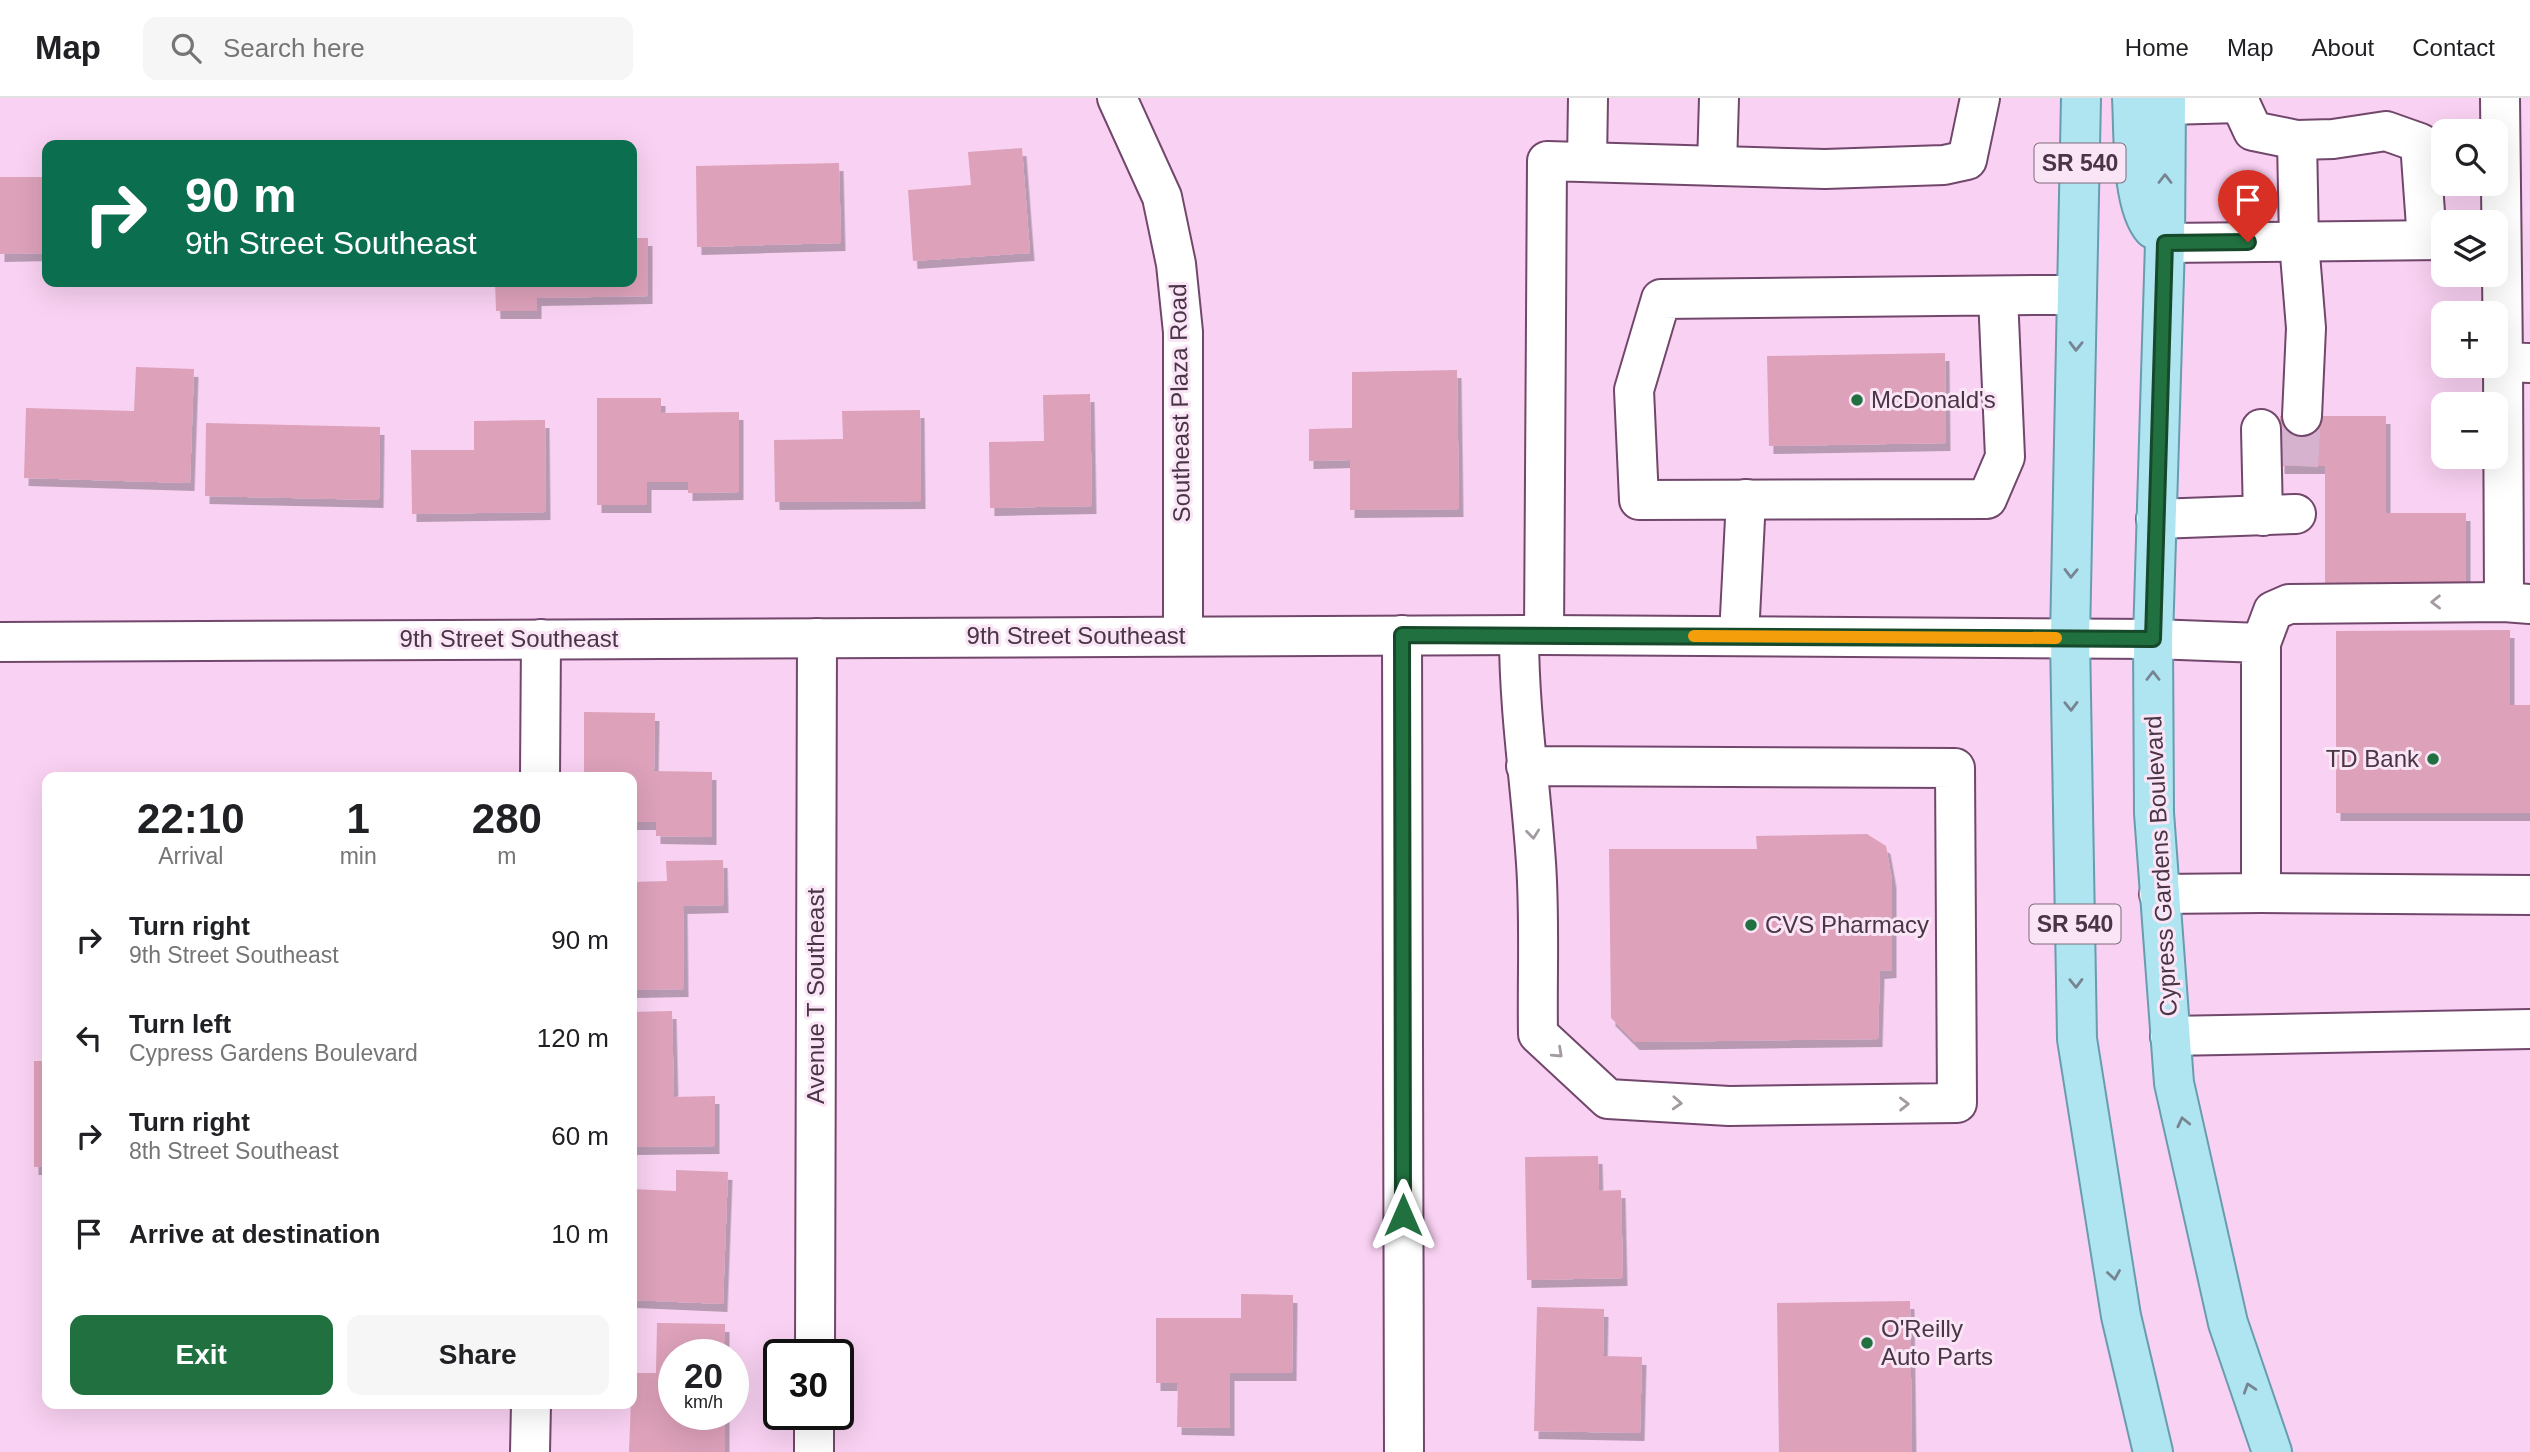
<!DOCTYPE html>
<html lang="en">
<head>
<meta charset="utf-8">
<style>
  body { margin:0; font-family:Arial,sans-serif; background:#f6f6f6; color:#202124; height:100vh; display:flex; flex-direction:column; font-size:26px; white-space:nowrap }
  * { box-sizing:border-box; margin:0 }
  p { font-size:23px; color:#757577 }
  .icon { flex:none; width:38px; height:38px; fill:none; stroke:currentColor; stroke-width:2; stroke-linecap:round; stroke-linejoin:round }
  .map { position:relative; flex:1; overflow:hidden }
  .sheet { position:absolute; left:42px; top:674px; width:595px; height:637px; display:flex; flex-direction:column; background:#fff; border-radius:14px; box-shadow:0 7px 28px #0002 }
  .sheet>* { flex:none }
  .guide { position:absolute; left:42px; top:42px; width:595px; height:147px; border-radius:14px; box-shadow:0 7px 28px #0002; background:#0b6e4f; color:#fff; overflow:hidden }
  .buttons { position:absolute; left:2431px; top:21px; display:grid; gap:14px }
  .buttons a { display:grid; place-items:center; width:77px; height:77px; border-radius:14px; background:#fff; box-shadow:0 7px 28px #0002; font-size:35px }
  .speed { position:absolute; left:658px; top:1241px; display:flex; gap:14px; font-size:35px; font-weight:700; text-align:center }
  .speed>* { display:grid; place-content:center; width:91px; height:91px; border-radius:50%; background:#fff; box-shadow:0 7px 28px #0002; line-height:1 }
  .speed small { font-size:18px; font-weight:400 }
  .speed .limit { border:4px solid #111; border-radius:10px; background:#fff; color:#111 }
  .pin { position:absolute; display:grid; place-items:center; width:60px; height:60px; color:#fff; margin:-72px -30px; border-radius:50% 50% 50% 0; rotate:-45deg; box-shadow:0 0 7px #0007 }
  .pin .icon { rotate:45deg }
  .me { position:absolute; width:77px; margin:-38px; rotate:0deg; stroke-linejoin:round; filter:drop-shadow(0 0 5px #0008) }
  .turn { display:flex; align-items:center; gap:24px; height:147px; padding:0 28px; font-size:32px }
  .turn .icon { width:91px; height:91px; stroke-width:2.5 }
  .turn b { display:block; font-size:49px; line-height:60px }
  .eta { display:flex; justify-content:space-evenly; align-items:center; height:119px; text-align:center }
  .eta b { font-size:42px; font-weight:600; line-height:49px }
  .cta { display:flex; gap:14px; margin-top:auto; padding:14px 28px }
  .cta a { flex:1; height:80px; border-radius:14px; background:#21703f; color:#fff; font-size:28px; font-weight:600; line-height:80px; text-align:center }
  .cta a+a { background:#f6f6f6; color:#202124 }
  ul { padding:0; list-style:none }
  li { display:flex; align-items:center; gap:21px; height:98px; padding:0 28px }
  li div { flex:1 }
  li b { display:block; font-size:26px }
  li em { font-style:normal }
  header { display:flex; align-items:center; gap:42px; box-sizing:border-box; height:98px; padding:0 35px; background:#fff; border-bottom:2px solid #e0e0e0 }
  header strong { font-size:33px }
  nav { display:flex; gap:38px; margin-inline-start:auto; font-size:24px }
  .search { width:490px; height:63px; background:#f6f6f6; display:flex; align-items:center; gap:18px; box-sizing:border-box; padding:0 24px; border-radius:14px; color:#757577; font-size:26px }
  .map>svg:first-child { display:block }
</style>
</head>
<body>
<header>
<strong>Map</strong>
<div class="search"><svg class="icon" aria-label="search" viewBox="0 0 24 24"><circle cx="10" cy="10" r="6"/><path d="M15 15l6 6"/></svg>Search here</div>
<nav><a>Home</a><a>Map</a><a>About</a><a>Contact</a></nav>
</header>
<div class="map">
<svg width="2530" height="1354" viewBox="0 0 2530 1354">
  <defs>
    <filter id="shadow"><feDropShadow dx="4.5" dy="8" stdDeviation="0" flood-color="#0004"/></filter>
  </defs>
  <rect width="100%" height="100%" fill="#f9d1f2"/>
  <g fill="#dda1ba" filter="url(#shadow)">
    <polygon points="1022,50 1030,155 913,163 908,92 971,87 968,54"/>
    <polygon points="839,65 841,145 697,149 696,68"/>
    <polygon points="0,79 47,79 47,155 0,156"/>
    <polygon points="632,140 648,140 648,198 537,200 537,213 496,213 495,184 632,184"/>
    <polygon points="1945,255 1946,345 1769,348 1767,258"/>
    <polygon points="136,269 194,271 190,385 24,380 26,310 134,313"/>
    <polygon points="1457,272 1459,411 1350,412 1350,362 1309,363 1309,331 1352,330 1352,274"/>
    <polygon points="1090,296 1092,408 990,410 989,344 1044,343 1043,297"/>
    <polygon points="597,300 661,300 661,315 739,314 739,394 688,395 688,384 647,384 647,407 597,407"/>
    <polygon points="920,312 921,403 775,404 774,342 843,341 842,313"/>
    <polygon points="2280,318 2386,318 2386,415 2466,415 2466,489 2325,490 2325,368 2280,368"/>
    <polygon points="545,322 546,414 412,416 411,352 474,352 474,323"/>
    <polygon points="206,325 380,329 379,402 205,398"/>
    <polygon points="2510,532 2510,607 2530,607 2530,715 2336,715 2336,533"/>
    <polygon points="584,614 655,615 654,673 712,674 712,739 656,738 656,724 632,724 632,679 584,679"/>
    <polygon points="1867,736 1886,748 1892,782 1892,872 1880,873 1878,941 1635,944 1611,920 1609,751 1757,751 1756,738"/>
    <polygon points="723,762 724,807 683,808 684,891 632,892 632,784 667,783 666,763"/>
    <polygon points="672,913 674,999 715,998 715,1048 632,1049 632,914"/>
    <rect x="34" y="963" width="13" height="106"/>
    <polygon points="1598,1058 1599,1093 1621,1092 1623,1180 1527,1182 1525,1059"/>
    <polygon points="676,1072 728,1074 723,1206 632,1202 632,1091 676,1093"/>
    <polygon points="1241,1196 1293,1197 1292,1275 1230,1275 1230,1330 1177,1329 1178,1285 1156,1285 1156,1220 1241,1220"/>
    <polygon points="1910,1203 1912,1354 1779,1354 1777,1205"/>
    <polygon points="1537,1209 1604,1211 1603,1258 1642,1259 1640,1335 1534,1333"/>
    <polygon points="657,1225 725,1226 725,1256 674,1256 674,1316 725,1316 725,1354 629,1354 632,1275 656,1275"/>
  </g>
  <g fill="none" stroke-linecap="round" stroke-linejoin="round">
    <polyline stroke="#d6b2cf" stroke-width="38" stroke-dasharray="38 19" stroke-linecap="butt" points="2299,368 2302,318"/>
    <g stroke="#71476b" stroke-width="42">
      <g id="minor">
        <polyline points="1117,0 1162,99 1176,166 1183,234 1183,537"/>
        <polyline points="2500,0 2503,264 2530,265"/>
        <polyline points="2240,5 2253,33 2297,42"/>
        <polyline points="2166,7 2240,5 2240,0"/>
        <polyline points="1587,64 1588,0"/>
        <polyline points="1717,68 1719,0"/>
        <polyline points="2165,145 2443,142"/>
        <polyline points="1998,198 2005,359 1987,401 1639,402 1634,292 1661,201 2042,197 2077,197"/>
        <polyline points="2503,264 2504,504"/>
        <polyline points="2302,318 2306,230 2299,144 2297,42 2333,41 2386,33 2420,45 2427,142"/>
        <polyline points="2261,331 2263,418"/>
        <polyline points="2156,421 2296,416"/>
        <polyline points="1402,537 1404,1354"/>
        <path d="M1519,537C1519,614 1531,689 1536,765C1540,822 1537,879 1538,936L1608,1001L1729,1008L1957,1005L1955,670L1526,668"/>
        <polyline points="1544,537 1547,63 1825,71 1944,67 1967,62 1980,0"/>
        <polyline points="1739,538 1746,401"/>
        <polyline points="0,544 1544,537 2153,541 2261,545 2261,795 2159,796"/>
        <polyline points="2261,545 2273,513 2289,506 2504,504 2530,506"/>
        <polyline points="540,679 541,541"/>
        <polyline points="2261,795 2530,797"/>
        <polyline points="2170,938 2530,931"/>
        <polyline points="815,1256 817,540"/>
        <polyline points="530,1354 531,1306"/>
        <polyline points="814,1354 814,1316"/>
      </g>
    </g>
    <g stroke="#689cae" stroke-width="42">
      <g id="major">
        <polyline points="2081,0 2070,540 2077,941 2121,1218 2153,1354"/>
        <path d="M2132,0C2134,33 2131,106 2153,131"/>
        <polyline points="2166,0 2165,145 2153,541 2154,715 2174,985 2228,1225 2272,1354"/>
      </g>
    </g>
    <use href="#minor" stroke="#fff" stroke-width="38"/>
    <use href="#major" stroke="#afe5f0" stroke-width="38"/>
  </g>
  <defs><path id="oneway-chevron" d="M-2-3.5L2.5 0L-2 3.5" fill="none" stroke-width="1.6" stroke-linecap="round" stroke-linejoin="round" transform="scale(1.75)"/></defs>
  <g stroke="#778492">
    <use href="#oneway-chevron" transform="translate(2165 81) rotate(-90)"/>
    <use href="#oneway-chevron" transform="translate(2076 248) rotate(91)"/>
    <use href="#oneway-chevron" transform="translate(2071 475) rotate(91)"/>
    <use href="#oneway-chevron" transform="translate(2153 578) rotate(-90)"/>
    <use href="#oneway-chevron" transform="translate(2071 608) rotate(89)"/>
    <use href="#oneway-chevron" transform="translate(2076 885) rotate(89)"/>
    <use href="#oneway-chevron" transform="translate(2183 1024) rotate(-103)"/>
    <use href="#oneway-chevron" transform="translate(2114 1177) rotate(81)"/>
    <use href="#oneway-chevron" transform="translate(2249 1290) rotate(-108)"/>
  </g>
  <g stroke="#a49aa2">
    <use href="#oneway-chevron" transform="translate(2436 504) rotate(179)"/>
    <use href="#oneway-chevron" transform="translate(1533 736) rotate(84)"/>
    <use href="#oneway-chevron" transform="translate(1558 955) rotate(43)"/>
    <use href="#oneway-chevron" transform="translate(1677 1005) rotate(3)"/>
    <use href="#oneway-chevron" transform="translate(1904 1006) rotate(-1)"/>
  </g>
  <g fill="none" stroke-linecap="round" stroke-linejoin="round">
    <g stroke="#154929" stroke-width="18">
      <polyline id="route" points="1403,1117 1402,537 2153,541 2165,145 2248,144"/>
    </g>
    <use href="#route" stroke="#21703f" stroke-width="12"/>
    <polyline stroke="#f59e0b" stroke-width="12" points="1694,538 2056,540"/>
  </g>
  <g fill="#21703f" stroke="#fae5f6" stroke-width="2.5">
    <circle cx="1857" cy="302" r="7"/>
    <circle cx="2433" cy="661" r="7"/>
    <circle cx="1751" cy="827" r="7"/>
    <circle cx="1867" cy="1245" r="7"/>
  </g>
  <g text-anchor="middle" stroke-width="6" stroke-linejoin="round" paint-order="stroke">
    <g fill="#fae5f6" stroke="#7e6a7a" stroke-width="2">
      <rect x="2034.5" y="45.5" width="91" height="39" rx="5"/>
      <rect x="2029.5" y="806.5" width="91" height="39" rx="5"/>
    </g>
    <g font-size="23" font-weight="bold" fill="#493545">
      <text x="2080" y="73">SR 540</text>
      <text x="2075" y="834">SR 540</text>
    </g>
    <g font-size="24" fill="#493545" stroke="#fae5f6" text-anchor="start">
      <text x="1871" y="310">McDonald's</text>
      <text x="2419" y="669" text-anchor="end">TD Bank</text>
      <text x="1765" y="835">CVS Pharmacy</text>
      <text x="1881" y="1239">O'Reilly<tspan x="1881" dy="28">Auto Parts</tspan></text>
    </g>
    <g font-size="24" fill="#493545" stroke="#fae5f6">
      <text transform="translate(1180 305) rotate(-91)" y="8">Southeast Plaza Road</text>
      <text x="1076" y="546">9th Street Southeast</text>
      <text x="509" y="549">9th Street Southeast</text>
      <text transform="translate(2161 768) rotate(-93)" y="8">Cypress Gardens Boulevard</text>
      <text transform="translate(816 898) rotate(-90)" y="8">Avenue T Southeast</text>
    </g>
  </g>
</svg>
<div class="buttons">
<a><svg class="icon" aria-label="search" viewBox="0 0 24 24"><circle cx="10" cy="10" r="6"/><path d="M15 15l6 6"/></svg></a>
<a><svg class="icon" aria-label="layers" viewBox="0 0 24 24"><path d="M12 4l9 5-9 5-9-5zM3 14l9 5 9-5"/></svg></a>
<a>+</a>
<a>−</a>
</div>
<div class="speed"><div>20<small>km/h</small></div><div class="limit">30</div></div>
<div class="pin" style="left:2248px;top:144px;background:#d93025"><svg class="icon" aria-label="arrive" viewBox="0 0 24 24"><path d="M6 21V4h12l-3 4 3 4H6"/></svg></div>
<svg class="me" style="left:1403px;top:1117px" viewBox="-20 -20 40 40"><path d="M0-17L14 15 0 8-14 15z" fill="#21703f" stroke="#fff" stroke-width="4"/></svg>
<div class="guide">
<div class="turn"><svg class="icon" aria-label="right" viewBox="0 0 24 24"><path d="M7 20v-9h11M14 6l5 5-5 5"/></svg><div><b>90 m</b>9th Street Southeast</div></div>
</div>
<section class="sheet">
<div class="eta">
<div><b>22:10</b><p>Arrival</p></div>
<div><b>1</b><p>min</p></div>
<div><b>280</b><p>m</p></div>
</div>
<ul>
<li><svg class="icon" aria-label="right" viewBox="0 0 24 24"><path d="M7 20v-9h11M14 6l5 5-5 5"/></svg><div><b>Turn right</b><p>9th Street Southeast</p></div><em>90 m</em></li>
<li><svg class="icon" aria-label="left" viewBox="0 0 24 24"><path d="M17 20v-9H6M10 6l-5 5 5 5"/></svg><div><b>Turn left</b><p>Cypress Gardens Boulevard</p></div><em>120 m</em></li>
<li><svg class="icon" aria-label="right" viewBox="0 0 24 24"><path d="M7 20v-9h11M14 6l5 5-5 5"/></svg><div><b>Turn right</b><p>8th Street Southeast</p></div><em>60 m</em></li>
<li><svg class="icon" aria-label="arrive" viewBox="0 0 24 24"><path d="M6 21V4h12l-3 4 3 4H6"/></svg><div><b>Arrive at destination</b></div><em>10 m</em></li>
</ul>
<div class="cta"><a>Exit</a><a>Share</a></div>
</section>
</div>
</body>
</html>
